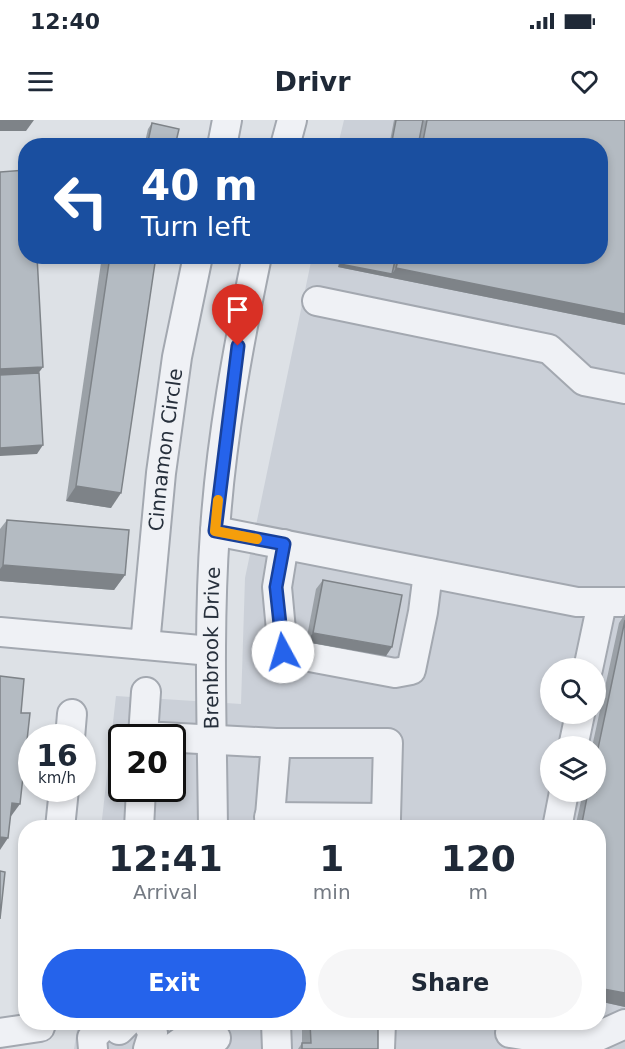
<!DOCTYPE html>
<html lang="en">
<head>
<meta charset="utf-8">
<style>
  body { margin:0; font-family:"DejaVu Sans",sans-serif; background:#f6f6f7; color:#1f2937; height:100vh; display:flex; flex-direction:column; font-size:22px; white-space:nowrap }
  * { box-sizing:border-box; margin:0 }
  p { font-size:20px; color:#747a83 }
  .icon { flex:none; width:33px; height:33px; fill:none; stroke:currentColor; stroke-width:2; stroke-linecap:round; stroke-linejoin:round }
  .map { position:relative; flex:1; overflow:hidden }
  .panel { position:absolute; left:18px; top:700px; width:588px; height:210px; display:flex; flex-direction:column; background:#fff; border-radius:24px; box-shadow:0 3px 9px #0003 }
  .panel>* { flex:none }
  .hud { position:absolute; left:18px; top:18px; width:590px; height:126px; border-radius:24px; box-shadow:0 3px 9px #0003; background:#1a4fa0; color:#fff; overflow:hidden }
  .controls { position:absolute; left:540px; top:538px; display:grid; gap:12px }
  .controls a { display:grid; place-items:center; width:66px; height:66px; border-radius:50%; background:#fff; box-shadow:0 3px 9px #0003; font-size:30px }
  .speed { position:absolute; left:18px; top:604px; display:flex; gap:12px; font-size:30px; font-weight:700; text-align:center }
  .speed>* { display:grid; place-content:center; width:78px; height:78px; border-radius:50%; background:#fff; box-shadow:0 3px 9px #0003; line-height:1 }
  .speed small { font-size:15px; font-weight:400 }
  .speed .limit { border:3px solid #111; border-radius:9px; background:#fff; color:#111 }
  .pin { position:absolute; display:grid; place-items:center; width:51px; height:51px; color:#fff; margin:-62px -26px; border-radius:50% 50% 50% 0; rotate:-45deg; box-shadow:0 0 6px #0007 }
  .pin .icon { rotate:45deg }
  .me { position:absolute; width:66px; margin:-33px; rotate:354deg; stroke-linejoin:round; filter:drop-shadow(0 0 4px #0008) }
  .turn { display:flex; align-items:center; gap:21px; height:126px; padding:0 24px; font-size:27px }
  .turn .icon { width:78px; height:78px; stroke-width:2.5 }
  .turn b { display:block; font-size:42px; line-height:51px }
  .eta { display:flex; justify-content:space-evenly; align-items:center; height:102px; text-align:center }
  .eta b { font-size:36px; font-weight:800; line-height:42px }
  .action { display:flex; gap:12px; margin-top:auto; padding:12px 24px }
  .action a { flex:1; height:69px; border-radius:36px; background:#2563eb; color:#fff; font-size:24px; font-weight:800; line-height:69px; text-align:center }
  .action a+a { background:#f6f6f7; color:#1f2937 }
  .status { display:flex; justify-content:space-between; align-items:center; height:42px; padding:0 30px; background:#fff; direction:ltr }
  .status svg { height:16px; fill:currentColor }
  header { display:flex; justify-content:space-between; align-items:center; height:78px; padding:0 24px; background:#fff; font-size:27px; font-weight:800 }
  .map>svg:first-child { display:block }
</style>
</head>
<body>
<div class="status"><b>12:40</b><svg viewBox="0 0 49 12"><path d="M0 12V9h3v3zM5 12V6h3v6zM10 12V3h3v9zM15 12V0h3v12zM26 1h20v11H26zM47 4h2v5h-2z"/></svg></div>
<header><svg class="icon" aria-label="menu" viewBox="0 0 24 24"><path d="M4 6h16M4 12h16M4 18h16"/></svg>Drivr<svg class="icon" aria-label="heart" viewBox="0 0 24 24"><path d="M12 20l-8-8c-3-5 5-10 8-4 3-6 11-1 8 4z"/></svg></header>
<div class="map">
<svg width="625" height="929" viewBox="0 0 625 929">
  <rect width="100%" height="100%" fill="#dde1e6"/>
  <path fill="#cbd0d8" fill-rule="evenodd" d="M344,0H625V929H74L78,903H598V708H101L116,576L241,584L245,458L312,137L600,136V26L338,25ZM550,549H596V594H550ZM122,618H172V669H122ZM550,627H596V672H550Z"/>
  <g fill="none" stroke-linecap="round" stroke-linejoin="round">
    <g stroke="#a3a8b0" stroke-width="32">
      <g id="minor">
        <polyline points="222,26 227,0"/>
        <polyline points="285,26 292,0"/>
        <polyline points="317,181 549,229 584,261 625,269"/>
        <polyline points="215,411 577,482 625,482"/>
        <polyline points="284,424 277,467 283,532 395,553 411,550 423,492 428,453"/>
        <path id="s1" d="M0,512L145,525L161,353L177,237L198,136"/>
        <polyline points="145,525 211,531"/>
        <polyline points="588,549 602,483"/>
        <polyline points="146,572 143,616 276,623 388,623 386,698"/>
        <polyline points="70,618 72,594"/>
        <polyline points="573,627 580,594"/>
        <polyline points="269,697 386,698 386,708"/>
        <polyline points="60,708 64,669"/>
        <polyline points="139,708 141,669"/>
        <path id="s2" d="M213,708C212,609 208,510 215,411C221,319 238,227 257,136"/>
        <polyline points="269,708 276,623"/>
        <polyline points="557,708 564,672"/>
        <polyline points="147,903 153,913 148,929"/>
        <polyline points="276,903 277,929"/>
        <polyline points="119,910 126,903"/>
        <polyline points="0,913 40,907 41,903"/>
        <polyline points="510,913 581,924 625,904"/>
        <polyline points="93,929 92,918 103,906"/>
        <polyline points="171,929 181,922 216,918"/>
        <polyline points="380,929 381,903"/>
      </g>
    </g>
    <use href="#minor" stroke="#eff1f5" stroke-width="28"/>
  </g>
  <g fill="#9ba1a7">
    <polygon points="394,0 625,0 625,205 338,147 340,136 600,136 600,26 389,26"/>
    <polygon points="152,3 175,26 144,26 148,9"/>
    <polygon points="102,136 156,136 111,388 66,381"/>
    <polygon points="7,400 125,455 114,470 0,461 0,409"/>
    <polygon points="323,460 386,536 306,522 316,469"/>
    <polygon points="625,494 625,887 598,881 598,708 575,708 583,672 596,672 596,627 592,627 619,503"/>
    <polygon points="302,903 378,903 378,929 298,929 302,923"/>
  </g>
  <g fill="#7e8388">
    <polygon points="0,0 34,0 26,11 0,11"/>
    <polygon points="340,144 392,154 396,148 625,194 625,205 338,147"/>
    <polygon points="43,247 32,262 0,264 0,249"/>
    <polygon points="43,325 37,334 0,336 0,328"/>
    <polygon points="76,366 121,373 111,388 66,381"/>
    <polygon points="3,445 125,455 114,470 0,461 0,449"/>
    <polygon points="313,513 392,527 386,536 306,522"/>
    <polygon points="12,683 20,684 9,699"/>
    <polygon points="0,717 8,718 0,730"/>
    <polygon points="598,868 625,873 625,887 598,881"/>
  </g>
  <g fill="#b4bbc2" stroke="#7e8388" stroke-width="1.5">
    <polygon points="396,0 423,0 418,26 391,26"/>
    <polygon points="427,0 625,0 625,194 396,148 399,136 600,136 600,26 422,26"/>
    <polygon points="152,3 179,9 175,26 147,26"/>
    <polygon points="26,50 26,136 37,136 43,247 0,249 0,52"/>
    <polygon points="110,136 156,136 121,373 76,366"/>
    <polygon points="342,136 396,136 392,154 340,144"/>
    <polygon points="39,253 43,325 0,328 0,255"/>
    <polygon points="7,400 129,410 125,455 3,445"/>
    <polygon points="323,460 402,475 392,527 313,513"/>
    <polygon points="625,500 625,873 598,868 598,708 581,708 588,672 596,672 596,638"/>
    <polygon points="0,556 24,559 21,593 30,593 20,684 12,683 8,718 0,717 0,718"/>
    <polygon points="0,751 5,752 0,799"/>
    <polygon points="310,903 378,903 378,929 302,929 302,923 311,923"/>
  </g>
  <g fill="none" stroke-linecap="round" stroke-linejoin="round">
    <g stroke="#184099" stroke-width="15">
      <polyline id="route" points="238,226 215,411 284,424 276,467 283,532"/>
    </g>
    <use href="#route" stroke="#2563eb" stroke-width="10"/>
    <polyline stroke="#f59e0b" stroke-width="10" points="218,380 215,411 257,419"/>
  </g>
  <g text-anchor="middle" stroke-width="5" stroke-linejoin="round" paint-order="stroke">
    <g font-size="20" fill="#27303c" stroke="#ecf0f4">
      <text dy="7" stroke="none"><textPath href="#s1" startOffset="342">Cinnamon Circle</textPath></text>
      <text dy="7" stroke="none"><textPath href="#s2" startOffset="180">Brenbrook Drive</textPath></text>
    </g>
  </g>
</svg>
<div class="controls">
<a><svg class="icon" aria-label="search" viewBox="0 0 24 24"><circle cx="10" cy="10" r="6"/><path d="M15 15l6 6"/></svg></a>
<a><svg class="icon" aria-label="layers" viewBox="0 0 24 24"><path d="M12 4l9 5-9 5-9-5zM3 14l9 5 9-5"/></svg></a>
</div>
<div class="speed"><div>16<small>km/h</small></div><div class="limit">20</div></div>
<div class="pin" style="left:238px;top:226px;background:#d93025"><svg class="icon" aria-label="arrive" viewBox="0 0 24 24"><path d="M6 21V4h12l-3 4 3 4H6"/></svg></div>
<svg class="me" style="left:283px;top:532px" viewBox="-20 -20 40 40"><circle r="19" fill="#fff"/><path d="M0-13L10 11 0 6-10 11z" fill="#2563eb"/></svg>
<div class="hud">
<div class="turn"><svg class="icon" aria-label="left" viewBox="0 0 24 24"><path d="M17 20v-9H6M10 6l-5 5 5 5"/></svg><div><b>40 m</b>Turn left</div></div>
</div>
<section class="panel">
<div class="eta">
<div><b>12:41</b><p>Arrival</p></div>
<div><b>1</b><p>min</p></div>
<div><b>120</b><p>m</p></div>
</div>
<div class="action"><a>Exit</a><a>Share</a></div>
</section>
</div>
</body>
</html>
